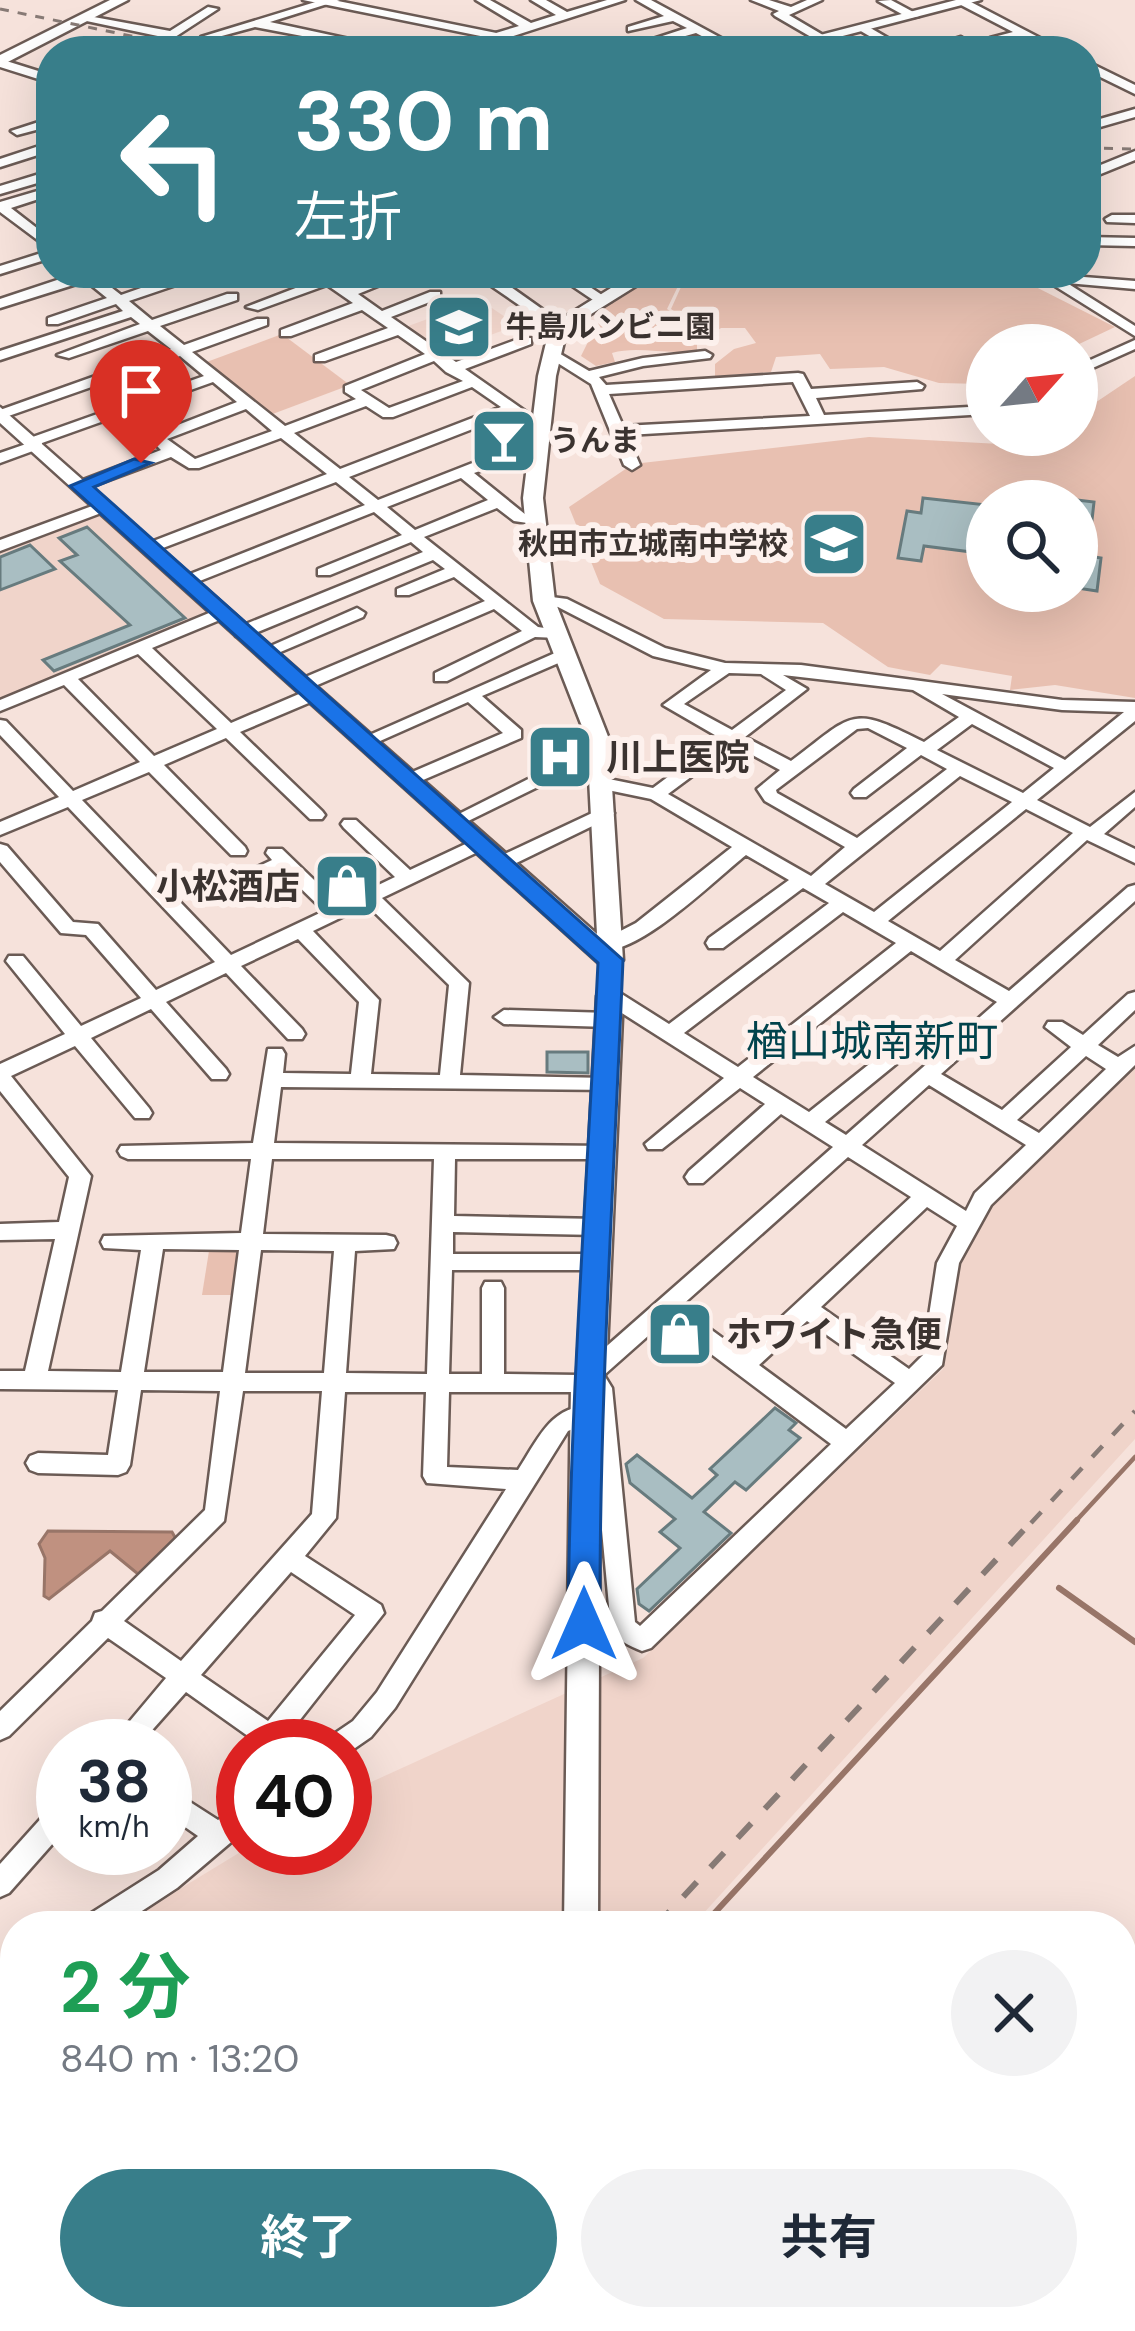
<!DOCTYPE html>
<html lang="ja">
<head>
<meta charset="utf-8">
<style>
  body { margin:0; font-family:"DM Sans","Noto Sans JP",sans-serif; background:#f2f2f3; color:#1f2937; height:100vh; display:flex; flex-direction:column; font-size:45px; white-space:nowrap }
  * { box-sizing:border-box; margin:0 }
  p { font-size:39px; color:#747a83 }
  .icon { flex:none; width:66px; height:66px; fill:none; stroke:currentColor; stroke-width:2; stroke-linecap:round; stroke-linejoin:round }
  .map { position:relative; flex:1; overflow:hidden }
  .sheet { position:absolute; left:0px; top:1911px; width:1137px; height:420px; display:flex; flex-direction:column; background:#fff; border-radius:48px 48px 0 0; box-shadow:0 12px 48px #0002 }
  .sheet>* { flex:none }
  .hud { position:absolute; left:36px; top:36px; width:1065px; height:252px; border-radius:48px; box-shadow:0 12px 48px #0002; background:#387e8a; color:#fff; overflow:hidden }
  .needle { width:78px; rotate:63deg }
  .controls { position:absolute; left:966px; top:324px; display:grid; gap:24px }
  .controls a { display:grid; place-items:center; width:132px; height:132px; border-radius:50%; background:#fff; box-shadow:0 12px 48px #0002; font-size:60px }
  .speed { position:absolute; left:36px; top:1719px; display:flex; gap:24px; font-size:60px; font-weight:700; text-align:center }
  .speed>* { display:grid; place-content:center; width:156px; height:156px; border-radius:50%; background:#fff; box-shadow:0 12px 48px #0002; line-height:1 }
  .speed small { font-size:30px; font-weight:400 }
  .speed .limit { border:18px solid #d22; background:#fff; color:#111 }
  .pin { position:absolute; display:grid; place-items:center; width:102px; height:102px; color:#fff; margin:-123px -51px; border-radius:50% 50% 50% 0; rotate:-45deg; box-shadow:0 0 12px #0007 }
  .pin .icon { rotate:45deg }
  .me { position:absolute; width:132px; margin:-66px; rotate:0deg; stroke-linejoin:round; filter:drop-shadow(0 0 9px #0008) }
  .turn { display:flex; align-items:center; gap:42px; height:252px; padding:0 60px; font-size:54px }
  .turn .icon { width:156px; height:156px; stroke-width:2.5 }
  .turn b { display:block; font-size:84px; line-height:102px }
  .round { display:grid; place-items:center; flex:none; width:126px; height:126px; border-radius:63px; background:#f2f2f3 }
  .overview { display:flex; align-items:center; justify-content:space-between; height:204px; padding:0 60px }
  h1 { font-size:72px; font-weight:700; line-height:90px; color:#1e9e55 }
  .primary-button { display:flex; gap:24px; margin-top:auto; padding:24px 60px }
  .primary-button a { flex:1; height:138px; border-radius:72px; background:#387e8a; color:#fff; font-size:48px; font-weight:700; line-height:138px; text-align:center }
  .primary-button a+a { background:#f2f2f3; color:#1f2937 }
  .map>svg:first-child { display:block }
</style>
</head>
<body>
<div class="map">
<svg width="1135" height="2331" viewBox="0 0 1135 2331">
  <rect width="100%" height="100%" fill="#f6e2db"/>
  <g fill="#f0d4ca">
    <polygon points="480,300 517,325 437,355 400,329"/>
    <polygon points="100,512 213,615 0,701 0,550"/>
    <polygon points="1135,1067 1135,1439 692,1926 119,1926 247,1848 345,1848 345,1794 643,1658 943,1369 956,1273 973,1235 993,1203"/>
    <polygon points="15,1991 15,2316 345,2316 331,2331 0,2331 0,2005"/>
  </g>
  <g fill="#e8c0b1" fill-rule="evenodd">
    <path d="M701,273H888L909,284L960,273H1008L1115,327L1077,345H987L983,384L939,383L884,367L830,369L820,354L776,357L771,372L715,376V364L734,349L756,343L745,328H721L697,344V350C669,356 638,345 612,353L615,362L596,366L581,356L590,338L585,323H612L605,318L610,313L601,308L653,277L679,284L667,309L680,318L702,312L680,315L671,309L681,287Z"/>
    <polygon points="282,334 350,385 270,415 204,363"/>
    <path d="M1135,376V698L1055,685L1010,690L1012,676L941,664L930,675L888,667L823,623L664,619L600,584L569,507L633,464L869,437L1000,444L1024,435H1077V415ZM987,501H1077V591H987Z"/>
    <polygon points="209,1251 236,1252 240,1259 234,1295 202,1295"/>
  </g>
  <polygon fill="#c09180" stroke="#987568" stroke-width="3" points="48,1531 172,1532 176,1539 138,1574 110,1551 49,1599 44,1596 45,1558 39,1544"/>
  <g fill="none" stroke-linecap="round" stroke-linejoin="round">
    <polyline stroke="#987568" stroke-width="4.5" points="1074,1523 1135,1457"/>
    <g stroke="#987568" stroke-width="6">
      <polyline points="1059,1588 1135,1642"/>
      <polyline points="709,1919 1077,1520"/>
    </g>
  </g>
  <g fill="#a9bec2" stroke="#677b7e" stroke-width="3">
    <polygon points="923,498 987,505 987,554 924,546 921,561 898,558 907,511 921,513"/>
    <polygon points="1077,500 1094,502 1088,556 1101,558 1097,591 1077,588"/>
    <polygon points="87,527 185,618 54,671 43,660 130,625 60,561 77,555 59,538"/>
    <polygon points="30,545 55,569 0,590 0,557"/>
    <polygon points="547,1052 588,1052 588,1073 547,1072"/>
    <polygon points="775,1408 796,1423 789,1430 800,1438 746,1490 735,1482 704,1512 731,1533 649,1611 639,1604 637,1589 680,1548 660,1532 675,1519 630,1483 626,1464 637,1455 692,1498 717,1475 710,1469"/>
  </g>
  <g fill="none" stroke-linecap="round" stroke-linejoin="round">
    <g stroke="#6b5b55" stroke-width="5">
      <g id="street">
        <polygon points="322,0 340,0 270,22 405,51 381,51 255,27 218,37 245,51 229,51 201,37"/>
        <polygon points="476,0 490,0 531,23 556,15 531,0 546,0 567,12 607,0 625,0 504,39 490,51 477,51 496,33 519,26"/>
        <polygon points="636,0 651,0 745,51 730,51 696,33 650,46 650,40 687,28 673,21 628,31 628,27 664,16"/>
        <polygon points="751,0 769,0 791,7 807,0 822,0 789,15 828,38 818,41 775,16 773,14 779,11"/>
        <polygon points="891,0 917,14 919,16 909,18 878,1"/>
        <polygon points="961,1 969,1 1065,51 1050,51 1023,37 1004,42 1003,47 995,47 988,41 990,38 1013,32 961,5"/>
        <polygon points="208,7 218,9 172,39 77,19 83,15 170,31"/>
        <polygon points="859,26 867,26 910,51 895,51 859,30"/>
        <polygon points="961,37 967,41 965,44 935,51 915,51"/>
        <polygon points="0,59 51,75 51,83 0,67"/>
        <polygon points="1086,61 1135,85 1135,94 1086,70"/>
        <polygon points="1135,109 1135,117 1086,131 1086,123"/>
        <polygon points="51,118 51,126 17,135 11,131"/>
        <polygon points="36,147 41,148 41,154 0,167 0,159"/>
        <polygon points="1135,151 1135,160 1086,180 1086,171"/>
        <polygon points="46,172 51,173 51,179 0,194 0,186"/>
        <polygon points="51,187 51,195 11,208 51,239 51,258 0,274 0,266 51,250 0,212 0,202"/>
        <polygon points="1112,215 1135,215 1135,223 1107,222 1105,219"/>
        <polygon points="1086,237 1135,238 1135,246 1086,245"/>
        <path d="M78,273H103L98,277L121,295L181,274H191V280L129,301L152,320L227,294H237V300L160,326L184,345L257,319H267V325L192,352L285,426L356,399L345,392V386L425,354L398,335L325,361H315V355L388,328L362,310L291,336H281V330L353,303L327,285L258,310L246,307L319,279L312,273H328L349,287L390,273H410L358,294L382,311L430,292H440V298L391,317L456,362L521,338H531V344L465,369L545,425V431H535L511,414L349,477L378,500L498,453L543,444V450L474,473L526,515L541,519V525L514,521L497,508L424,537L538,627L558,630V638L535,637L447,681H435V673L522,631L494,609L308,689H296V681L485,601L454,577L409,595H397V589L445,569L433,560L248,636H236V628L423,552L411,542L330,575H318V569L402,535L374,512L192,584H180V578L365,505L336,482L155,551H143V545L327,474L281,438L199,468H189L171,457L85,489H75V483L161,450L149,438L152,435L237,402L213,382L42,443L41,448L0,463V453L26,444L27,439L204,376L180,356L0,419V410L171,349L148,331L69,358L57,355L140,324L131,317L0,360V351L123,311L116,304L58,324H48V318L107,298L86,281L0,308V299ZM434,361L446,372L463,381L389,408L361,390ZM472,387L501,407L340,469L294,433L366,406L383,417H393ZM246,409L272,431L195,459L167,439ZM461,478L488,500L415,530L387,507Z"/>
        <polygon points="239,273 259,273 241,281 234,277"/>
        <polygon points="553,273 569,273 611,301 599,304"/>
        <polygon points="910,273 925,273 915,280 910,279"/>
        <polygon points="1056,273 1066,283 1066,277 1071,276 1135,281 1135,289 1067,283 1135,326 1135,336 1042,278 1044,273"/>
        <polygon points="484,275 494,275 566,326 554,329 484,281"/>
        <polygon points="1135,340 1135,349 1077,375 1077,366"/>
        <path d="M705,351L712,355L710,358L643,366L599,377L606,385L798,373L803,374L811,389L917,382L924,386L922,389L816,398L824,415L987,406V414L627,435L640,465L632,470L624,465L591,384L545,355L557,352L589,371L643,358ZM793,382L810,416L623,426L609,394Z"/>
        <polygon points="103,502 111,507 109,510 0,551 0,540"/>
        <path d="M544,596L567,599L665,648L725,663L801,665L1062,700L1135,702V721L1037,800L1090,827L1135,792V807L1104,834L1135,849V863L1087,840L955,960L1009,991L1128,887L1135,885V901L941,1074L1002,1110L1071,1047L1045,1027L1048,1022H1062L1083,1035L1128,994L1135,992V1010L1098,1045L1118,1057L1135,1046V1065L991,1205L959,1263L942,1365L651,1648L642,1651C630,1646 616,1640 611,1628L592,1421L568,1431L395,1708L371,1737L345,1755V1746H324L328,1738L353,1721L377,1692L506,1489L427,1483L423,1476L426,1392H345L336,1518L305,1556L381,1605L384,1613L288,1735L296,1746H262L186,1692L138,1746H109L166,1678L108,1638L9,1736L0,1740V1711L92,1621L95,1613L102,1611L205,1510L220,1391L141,1390L130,1465L126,1472L118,1475L38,1473L30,1470L26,1463L30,1456L38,1453L108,1455L118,1390L0,1389V1371H25L55,1239L0,1240V1224L59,1222L69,1177L0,1091V1064L65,1034L6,961L9,956H23L81,1026L141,998L86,935L61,933L0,862V844L7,846L73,922L98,924L156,990L215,962L68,807L0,835V822L59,797L0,735V720L6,721L73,791L140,762L64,685L0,711V700L221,608L229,613L227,617L152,648L231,723L306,691H318V699L240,732L322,811L325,815L322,819H310L226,738L164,765L245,847L247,851L245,855H231L149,772L82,800L231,955L324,911L282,870L224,897H210L208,893L210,889L272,860L266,853L268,849H282L339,904L395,877L344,828L341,824L344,820H356L410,870L474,840H486L489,844L486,848L382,898L469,983L460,1075L606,1078L616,1085L613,1090L281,1087L274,1143L610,1146L613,1151L603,1159H455L454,1216L598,1219L606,1221L609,1227L606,1233L598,1235L453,1232V1254H597L605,1256L608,1262L605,1268L597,1270H452L449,1374H482V1288L485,1282H501L504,1288V1374L579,1375L583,1367L833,1147L781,1114L703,1183H689L685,1177L689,1171L765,1104L740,1088L662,1149H648L645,1144L724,1078L603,1001L600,996L604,955H618L621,960L620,993L669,1024L829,903L803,888L723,948H709L706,943L709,938L789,880L746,855C716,879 640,954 603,950L600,945L603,940L636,923L732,847L651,799L598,788L595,784L604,778L653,788L720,738L663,705L711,670L653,656L558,607L538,604V598ZM138,654L217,729L154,756L78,679ZM729,673L761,674L786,690L732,730L684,704ZM783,675L913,690L959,717L924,742C849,704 855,713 791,761L745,737L807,689ZM942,694L1062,710L1124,712L1065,760ZM972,724L1054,768L1023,793L937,750ZM868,728L907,748L854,789L851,793L854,797H866L921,755L947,769L857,838L777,793L776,790L857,729ZM734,745L780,770L757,789L765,801L845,847L811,876L668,794ZM960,776L1012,802L874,912L825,884ZM1026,809L1073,833L940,951L888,921ZM367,905L449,985L440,1075L371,1074L379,1000L313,931ZM843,912L896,943L738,1067L684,1033ZM298,939L359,1002L351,1074L283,1073L285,1054L282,1049H268L253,1143L121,1146L118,1151L121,1156L128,1159H251L241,1233L104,1236L101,1242L104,1248L141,1250L121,1372L48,1371L91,1176L11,1076L75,1046L135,1118H149L152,1113L149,1108L91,1038L151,1009L212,1079H226L229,1074L226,1069L166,1002L226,973L288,1039H302L305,1034L302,1029L241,966ZM911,951L997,1002L846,1135L825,1122L901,1060L904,1055L901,1050H887L809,1112L753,1077ZM1086,1056L1106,1069L1039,1133L1017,1120ZM929,1085L1026,1145L975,1193L966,1211L862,1145ZM848,1157L911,1197L743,1353L680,1307ZM272,1159H434L427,1374L346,1373L355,1251L394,1249L397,1243L394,1237L386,1235L263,1234ZM927,1207L957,1226L937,1263L923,1355L909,1369L821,1307ZM163,1249L239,1250L223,1372H144ZM261,1250L334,1251L324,1373H245ZM666,1320L831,1444L640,1626L635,1622L612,1388L604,1375ZM807,1321L895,1383L846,1429L759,1365ZM243,1391H322L312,1514L181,1661L124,1621L224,1521ZM449,1392H590L591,1407C552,1403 537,1441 518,1470L447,1467ZM291,1572L355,1615L268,1721L201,1675Z"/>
        <polygon points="357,608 365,613 363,617 271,656 265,657 257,652"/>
        <polygon points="564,649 572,654 570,658 482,696 521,730 521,738 409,786 403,784 403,776 503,733 468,702 371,745 359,745 356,741"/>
        <polygon points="548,769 557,775 554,779 460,825 454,827 445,821"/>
        <polygon points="605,807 614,813 611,817 508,867 494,867 492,863 494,859"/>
        <polygon points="504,1010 609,1013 619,1020 609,1027 504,1024 494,1017"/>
        <polygon points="165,1786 218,1820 243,1803 243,1832 177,1888 119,1926 81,1926 85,1917 159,1870 198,1836 165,1813"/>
        <polygon points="63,1801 63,1832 9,1893 0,1897 0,1864 54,1804"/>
        <polygon points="15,1965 15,1995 0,2003 0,1972"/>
      </g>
    </g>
    <g stroke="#6b5b55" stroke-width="5">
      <g id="secondary">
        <polygon points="110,0 128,0 0,66 0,55"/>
        <polygon points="303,0 333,0 586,51 554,51"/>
        <polygon points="956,0 981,0 785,51 758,51"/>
        <polygon points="635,273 657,273 567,329 556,376 543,498 555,601 609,739 623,960 611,968 602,966 0,423 0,407 597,934 587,739 533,601 523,498 538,376 550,326"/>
        <polygon points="610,987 623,996 606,1373 600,1382 598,1926 564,1926 571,1384 577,1375 597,996"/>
        <rect x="548" y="2316" width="40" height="15"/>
      </g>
    </g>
    <use href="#street" fill="#fff" fill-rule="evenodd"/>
    <use href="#secondary" fill="#fff" fill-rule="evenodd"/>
    <g stroke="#877a75" stroke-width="3" stroke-dasharray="9 9" stroke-linecap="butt">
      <polyline points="0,9 204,51"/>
      <polyline points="1086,148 1135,149"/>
    </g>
    <polyline stroke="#877a75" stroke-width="4.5" stroke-dasharray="15 15" stroke-linecap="butt" points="1031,1523 1135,1411"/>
    <g stroke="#877a75" stroke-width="6" stroke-dasharray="20 20" stroke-linecap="butt">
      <polyline points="656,1926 1033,1520"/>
      <polyline points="285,2331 298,2316"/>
    </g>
  </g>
  <path fill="#1a73e8" stroke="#114b97" stroke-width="3" d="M134,459L151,463L94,487L623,960C614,1182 599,1403 600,1624L595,1634H572L568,1624C570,1403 587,1184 598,963L70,486Z"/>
  <defs>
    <g id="school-square" transform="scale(3.45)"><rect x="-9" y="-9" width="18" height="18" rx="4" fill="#387e8a" stroke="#fdf1ed"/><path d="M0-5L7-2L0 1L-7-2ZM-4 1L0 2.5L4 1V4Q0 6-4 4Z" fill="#fff"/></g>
    <g id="bar-square" transform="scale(3.45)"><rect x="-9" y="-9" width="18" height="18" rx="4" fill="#387e8a" stroke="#fdf1ed"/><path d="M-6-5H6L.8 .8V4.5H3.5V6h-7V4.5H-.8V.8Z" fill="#fff"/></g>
    <g id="hospital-square" transform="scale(3.45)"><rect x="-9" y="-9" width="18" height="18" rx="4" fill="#387e8a" stroke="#fdf1ed"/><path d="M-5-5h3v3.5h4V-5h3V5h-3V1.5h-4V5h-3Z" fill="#fff"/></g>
    <g id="shop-square" transform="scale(3.45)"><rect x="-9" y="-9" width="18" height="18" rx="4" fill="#387e8a" stroke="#fdf1ed"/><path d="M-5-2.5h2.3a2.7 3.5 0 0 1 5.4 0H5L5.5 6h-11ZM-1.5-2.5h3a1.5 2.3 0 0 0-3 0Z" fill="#fff"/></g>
  </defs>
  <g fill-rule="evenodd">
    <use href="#school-square" x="459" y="327"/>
    <use href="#bar-square" x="504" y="441"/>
    <use href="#school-square" x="834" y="544"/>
    <use href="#hospital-square" x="560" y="757"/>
    <use href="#shop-square" x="347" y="886"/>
    <use href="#shop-square" x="680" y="1334"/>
  </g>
  <g text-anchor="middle" stroke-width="12" stroke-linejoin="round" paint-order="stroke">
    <g font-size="30" font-weight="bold" fill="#3b3330" stroke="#fdf1ed" text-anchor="start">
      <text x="506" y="337">牛島ルンビニ園</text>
      <text x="550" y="451">うんま</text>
      <text x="788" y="554" text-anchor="end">秋田市立城南中学校</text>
    </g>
    <g font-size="36" font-weight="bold" fill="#3b3330" stroke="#fdf1ed" text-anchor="start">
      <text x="606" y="770">川上医院</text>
      <text x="300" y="899" text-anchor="end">小松酒店</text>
      <text x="726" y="1347">ホワイト急便</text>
    </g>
    <g font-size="42" fill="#01434c" stroke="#fdf1ed">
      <text x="872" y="1056">楢山城南新町</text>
    </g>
  </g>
</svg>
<div class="controls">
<a><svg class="needle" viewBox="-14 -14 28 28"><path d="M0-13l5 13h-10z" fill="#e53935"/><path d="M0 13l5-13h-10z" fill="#747a83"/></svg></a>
<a><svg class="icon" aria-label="search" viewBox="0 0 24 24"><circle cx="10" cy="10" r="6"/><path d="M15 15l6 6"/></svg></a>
</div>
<div class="speed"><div>38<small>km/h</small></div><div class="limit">40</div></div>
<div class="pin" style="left:141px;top:463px;background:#d93025"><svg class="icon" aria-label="arrive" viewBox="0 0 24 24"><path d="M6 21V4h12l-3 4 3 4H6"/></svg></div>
<svg class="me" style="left:584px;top:1624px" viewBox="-20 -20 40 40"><path d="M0-17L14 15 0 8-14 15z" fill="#1a73e8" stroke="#fff" stroke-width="4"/></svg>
<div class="hud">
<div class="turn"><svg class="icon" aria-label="left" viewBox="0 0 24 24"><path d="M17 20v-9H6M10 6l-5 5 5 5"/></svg><div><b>330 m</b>左折</div></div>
</div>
<section class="sheet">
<div class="overview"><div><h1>2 分</h1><p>840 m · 13:20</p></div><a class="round"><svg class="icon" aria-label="close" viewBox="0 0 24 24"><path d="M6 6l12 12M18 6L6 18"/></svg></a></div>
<div class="primary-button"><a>終了</a><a>共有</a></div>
</section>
</div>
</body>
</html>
